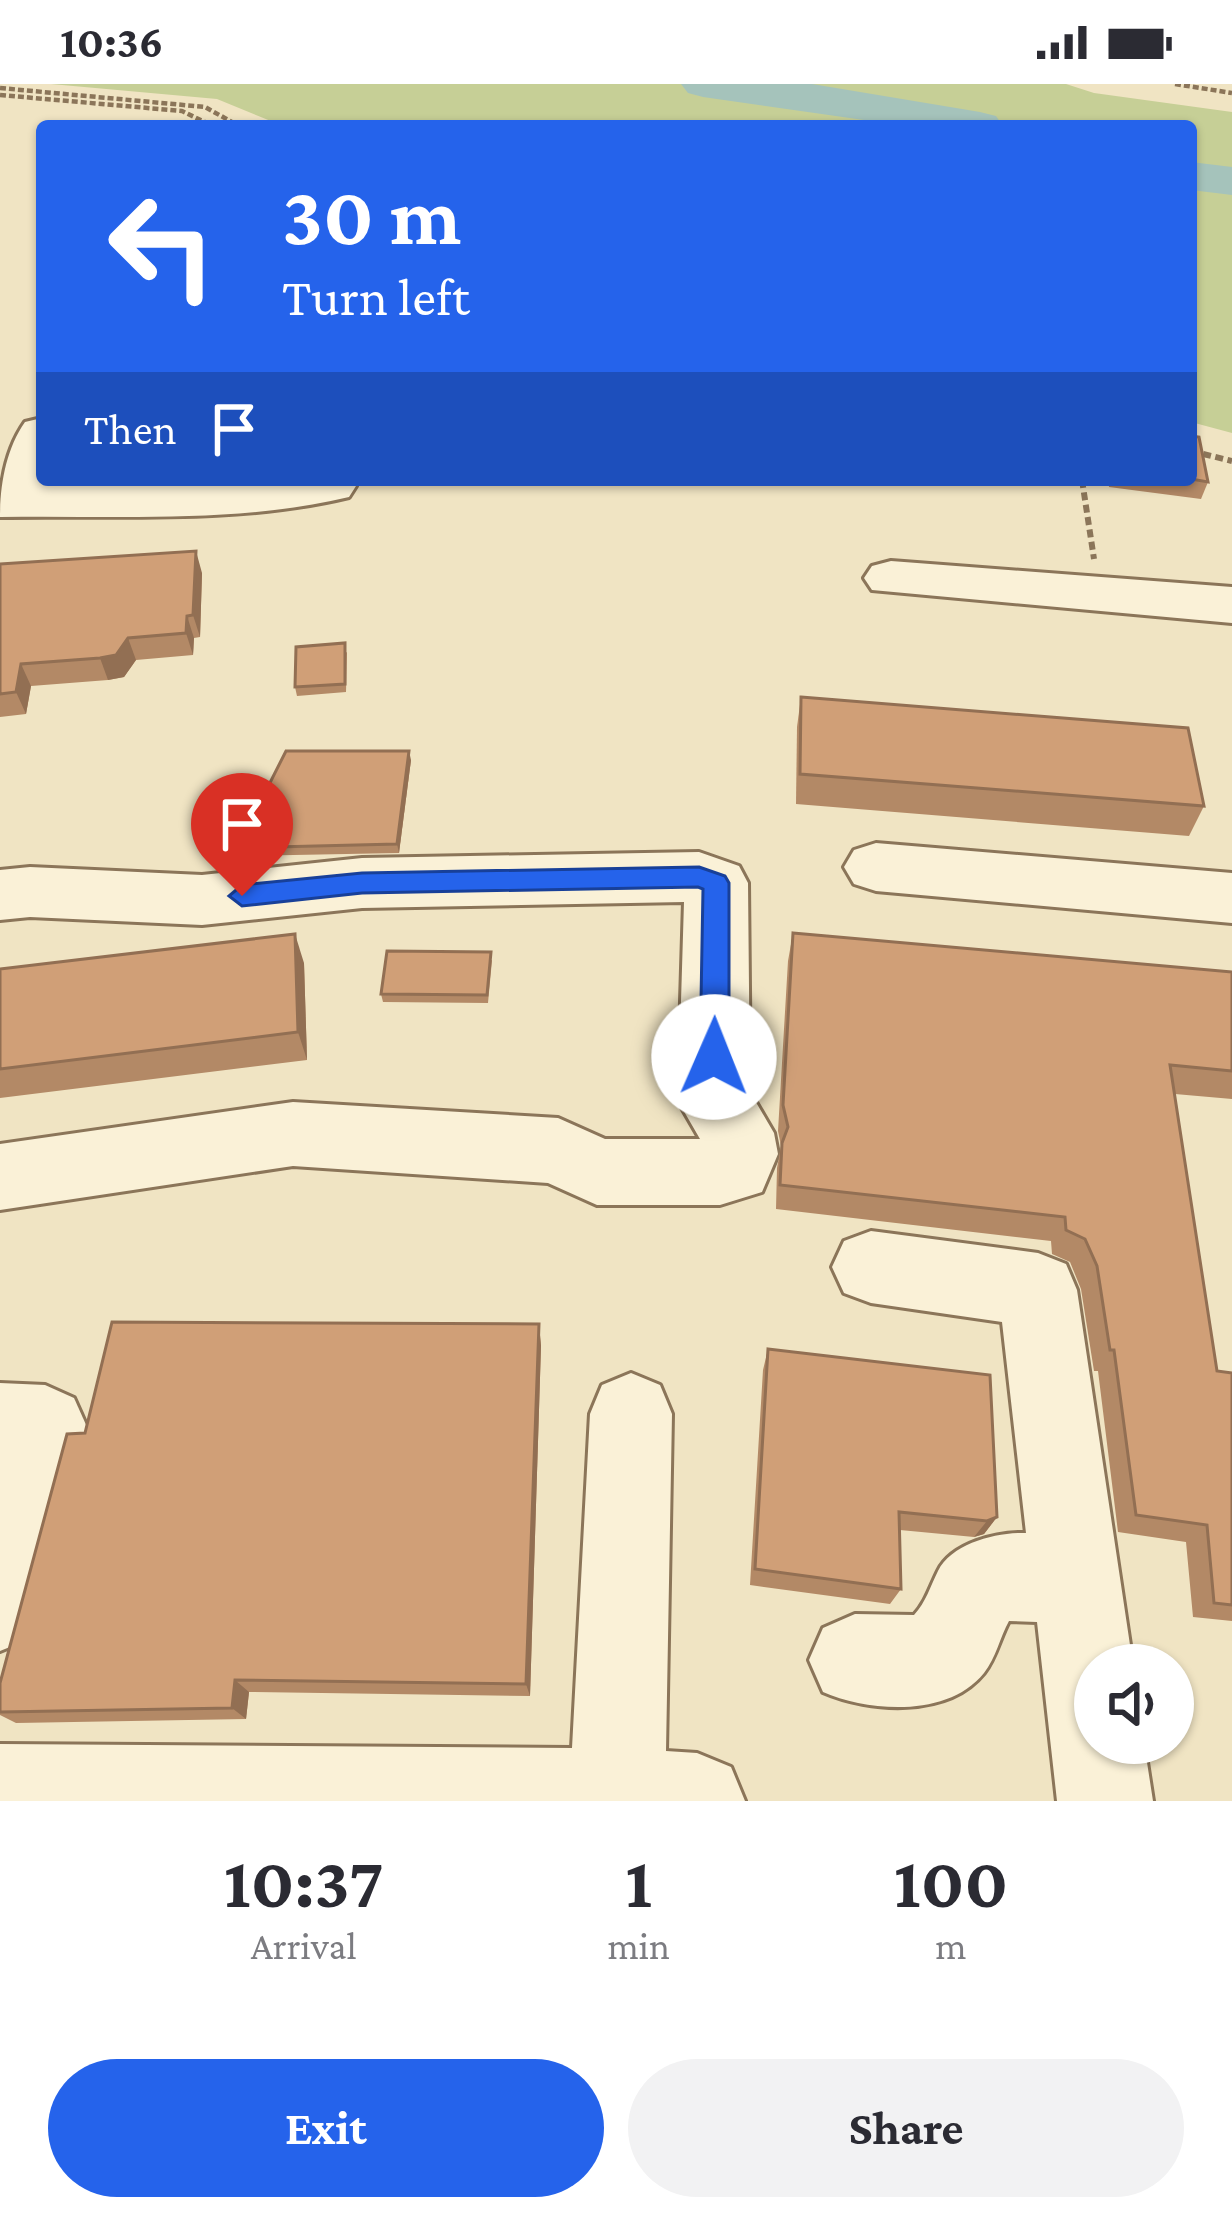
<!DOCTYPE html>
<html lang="en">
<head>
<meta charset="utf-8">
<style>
  body { margin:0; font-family:"Crimson Pro",serif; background:#f2f2f3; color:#2b2b33; height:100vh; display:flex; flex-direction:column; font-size:45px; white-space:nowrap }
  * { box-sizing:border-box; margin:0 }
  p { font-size:39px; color:#7c7c81 }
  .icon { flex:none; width:66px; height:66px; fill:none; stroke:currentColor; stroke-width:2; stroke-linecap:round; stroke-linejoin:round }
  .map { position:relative; height:1717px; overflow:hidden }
  .side { display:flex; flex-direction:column; background:#fff; flex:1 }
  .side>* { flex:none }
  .banner { position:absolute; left:36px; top:36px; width:1161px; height:366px; border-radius:12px; box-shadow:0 3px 9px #0004; background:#2563eb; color:#fff; overflow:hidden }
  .tools { position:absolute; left:1074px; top:1560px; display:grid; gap:24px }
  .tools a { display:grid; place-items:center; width:120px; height:120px; border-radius:50%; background:#fff; box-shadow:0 3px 9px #0004; font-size:60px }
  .pin { position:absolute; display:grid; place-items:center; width:102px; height:102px; color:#fff; margin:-123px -51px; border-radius:50% 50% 50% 0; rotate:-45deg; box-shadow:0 0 12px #0007 }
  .pin .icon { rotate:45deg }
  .me { position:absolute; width:132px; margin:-66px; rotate:1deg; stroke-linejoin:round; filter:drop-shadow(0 0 9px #0008) }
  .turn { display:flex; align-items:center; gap:42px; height:252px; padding:0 48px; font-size:54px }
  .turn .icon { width:156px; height:156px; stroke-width:2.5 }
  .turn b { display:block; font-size:84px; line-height:102px }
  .then { display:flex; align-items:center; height:114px; padding:0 48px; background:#0003; gap:24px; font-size:45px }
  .eta { display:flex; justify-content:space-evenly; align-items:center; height:204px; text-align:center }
  .eta b { font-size:72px; font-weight:700; line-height:84px }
  .button { display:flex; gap:24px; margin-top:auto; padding:24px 48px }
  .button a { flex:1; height:138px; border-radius:72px; background:#2563eb; color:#fff; font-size:48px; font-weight:700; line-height:138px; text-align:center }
  .button a+a { background:#f2f2f3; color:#2b2b33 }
  .status { display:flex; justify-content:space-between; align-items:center; height:84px; padding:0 60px; background:#fff; direction:ltr }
  .status svg { height:33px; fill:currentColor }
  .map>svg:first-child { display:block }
</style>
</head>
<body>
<div class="status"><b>10:36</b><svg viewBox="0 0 49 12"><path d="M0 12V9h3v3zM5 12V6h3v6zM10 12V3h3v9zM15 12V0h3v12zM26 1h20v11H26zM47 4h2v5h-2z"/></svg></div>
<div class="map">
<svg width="1232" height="1717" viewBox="0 0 1232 1717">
  <rect width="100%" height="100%" fill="#f0e4c3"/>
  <polygon fill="#c6cf96" points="51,0 1066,0 1094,9 1232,28 1232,349 1191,338 1191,42 283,42 217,15"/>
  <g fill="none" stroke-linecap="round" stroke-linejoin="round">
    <g fill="#a5c3bb" fill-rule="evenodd">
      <polygon points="681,0 812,0 980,28 996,32 1003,42 906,42 703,13 688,9"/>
      <polygon points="1191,78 1232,83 1232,111 1191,106"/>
    </g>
    <g stroke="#8b7559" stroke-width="6">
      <g id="minor">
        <path d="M42,334V396H52L50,401L352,396L356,402L349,413C238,440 114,431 0,433C0,401 6,365 25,338Z"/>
        <polygon points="891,477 1232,503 1232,539 872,506 864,494 872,482"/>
        <polygon points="876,759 1232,789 1232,839 876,807 854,800 844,783 854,766"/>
        <polygon points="699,768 739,782 748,799 750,1008 774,1049 778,1070 762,1108 720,1121 597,1121 548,1099 293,1082 0,1126 0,1060 293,1018 558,1034 605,1055 700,1055 678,1017 684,818 362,824 202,841 30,833 0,836 0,786 30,783 202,791 362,774"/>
        <path d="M871,1147L1038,1169L1066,1180L1077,1206L1133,1581H1095V1659H1144L1153,1717H1057L1037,1538L1009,1537C1000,1553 996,1574 984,1589C948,1634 869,1628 823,1608L809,1576L823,1544L855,1530L914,1531C926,1518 930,1503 938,1487C952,1459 997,1448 1026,1449L1002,1238L871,1219L844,1209L832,1183L844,1157Z"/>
        <polygon points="631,1289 660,1301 672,1330 666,1667 697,1669 731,1683 745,1717 0,1717 0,1660 572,1664 590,1330 602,1301"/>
        <polygon points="0,1299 45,1301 74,1314 87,1343 45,1522 32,1554 0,1567"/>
      </g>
    </g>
    <g stroke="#8b7559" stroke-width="4.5" stroke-dasharray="6 3" stroke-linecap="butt">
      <polyline points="1175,0 1232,9"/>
      <polyline points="0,4 205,23 239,42"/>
      <polyline points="0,11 182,27 213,42"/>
    </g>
    <g stroke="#8b7559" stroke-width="6" stroke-dasharray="8 4.5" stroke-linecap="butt">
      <polyline points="1191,367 1232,377"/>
      <polyline points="1082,396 1094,475"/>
    </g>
    <use href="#minor" fill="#faf1d7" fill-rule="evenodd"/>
  </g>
  <g fill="#b38966">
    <polygon points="1108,396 1191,396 1208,398 1201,415 1109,403"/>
    <polygon points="0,480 202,489 200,553 194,554 193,571 136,576 124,593 108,596 31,602 26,630 0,633"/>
    <polygon points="347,568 346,608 297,612 295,603"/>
    <polygon points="801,613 1204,722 1189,752 796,720 797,643"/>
    <polygon points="411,676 399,769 240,772 237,764"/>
    <polygon points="793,849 1232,888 1232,1015 1175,1010 1217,1287 1232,1289 1232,1537 1193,1533 1186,1458 1118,1448 1098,1287 1094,1287 1081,1205 1070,1178 1052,1170 1051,1157 776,1125 777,1084 781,1062 778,1047 788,877"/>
    <polygon points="492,876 488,919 383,918 381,910"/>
    <polygon points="304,879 307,976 0,1014 0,885"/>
    <polygon points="539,1240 541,1262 530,1612 249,1608 246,1635 16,1639 0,1631 0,1599 85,1349"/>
    <polygon points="768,1265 997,1433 984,1450 974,1453 900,1446 901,1505 890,1520 750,1501 763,1286"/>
  </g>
  <g fill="#926f53">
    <polygon points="196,467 202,489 200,553 193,531"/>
    <polygon points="187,532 194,554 193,571 186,549"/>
    <polygon points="128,554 136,576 124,593 108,596 100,574"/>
    <polygon points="21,580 31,602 26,630 16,608"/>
    <polygon points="409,667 411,676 399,769 397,760"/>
    <polygon points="295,850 304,879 307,976 298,948"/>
    <polygon points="539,1240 541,1262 530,1612 526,1600"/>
    <polygon points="997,1433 984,1450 974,1453 987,1437"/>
    <polygon points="235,1596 249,1608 246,1635 232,1624"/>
  </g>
  <g fill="#d09f77" stroke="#926f53" stroke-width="3">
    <polygon points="1191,352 1199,353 1208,398 1191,395"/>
    <polygon points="196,467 193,531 187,532 186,549 128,554 116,571 100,574 21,580 16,608 0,610 0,480"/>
    <polygon points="345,559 345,600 295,603 296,563"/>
    <polygon points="801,613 1188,644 1204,722 800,690"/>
    <polygon points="286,667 409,667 397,760 237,764"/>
    <polygon points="793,849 1232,888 1232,987 1170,981 1217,1287 1232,1289 1232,1521 1214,1519 1207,1441 1136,1431 1114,1266 1110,1266 1097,1182 1085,1155 1066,1146 1065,1133 780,1101 782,1059 788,1043 783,1021"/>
    <polygon points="295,850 298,948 0,985 0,885"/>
    <polygon points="387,867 491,868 487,911 381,910"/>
    <polygon points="112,1238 539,1240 526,1600 235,1596 232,1624 0,1628 0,1599 67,1350 85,1349"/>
    <polygon points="768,1265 990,1291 997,1433 987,1437 899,1428 901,1505 755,1485"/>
  </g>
  <polygon fill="#2563eb" stroke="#184099" stroke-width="3" points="699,783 725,792 729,799 729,973 725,982 704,982 700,973 703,805 698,803 362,809 242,822 229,812 242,801 362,789"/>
</svg>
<div class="tools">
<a><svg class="icon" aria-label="sound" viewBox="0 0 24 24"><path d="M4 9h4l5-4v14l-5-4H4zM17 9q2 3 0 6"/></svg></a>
</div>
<div class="pin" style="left:242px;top:812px;background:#d93025"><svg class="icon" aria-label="arrive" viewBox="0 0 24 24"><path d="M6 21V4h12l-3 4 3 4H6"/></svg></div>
<svg class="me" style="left:714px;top:973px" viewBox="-20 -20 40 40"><circle r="19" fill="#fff"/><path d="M0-13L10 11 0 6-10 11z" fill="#2563eb"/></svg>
<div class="banner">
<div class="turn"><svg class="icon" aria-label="left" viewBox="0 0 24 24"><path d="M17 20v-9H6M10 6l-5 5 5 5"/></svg><div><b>30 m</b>Turn left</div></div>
<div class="then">Then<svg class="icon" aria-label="arrive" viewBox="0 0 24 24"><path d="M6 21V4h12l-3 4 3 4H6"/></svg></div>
</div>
</div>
<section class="side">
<div class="eta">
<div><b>10:37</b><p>Arrival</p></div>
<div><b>1</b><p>min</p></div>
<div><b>100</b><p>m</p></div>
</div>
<div class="button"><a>Exit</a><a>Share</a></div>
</section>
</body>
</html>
